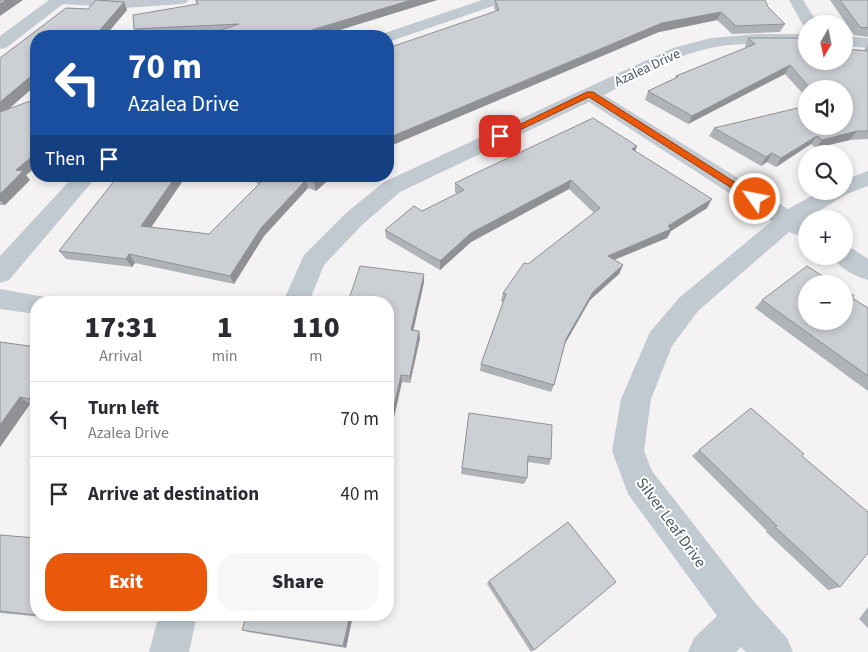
<!DOCTYPE html>
<html lang="en">
<head>
<meta charset="utf-8">
<style>
  body { margin:0; font-family:"Source Sans 3",sans-serif; background:#f7f7f7; color:#2b2b33; height:100vh; display:flex; flex-direction:column; font-size:19px; white-space:nowrap }
  * { box-sizing:border-box; margin:0 }
  p { font-size:16px; color:#7c7c81 }
  .icon { flex:none; width:28px; height:28px; fill:none; stroke:currentColor; stroke-width:2; stroke-linecap:round; stroke-linejoin:round }
  .map { position:relative; flex:1; overflow:hidden }
  .details { position:absolute; left:30px; top:296px; width:364px; height:325px; display:flex; flex-direction:column; background:#fff; border-radius:20px; box-shadow:0 2px 8px #0003 }
  .details>* { flex:none }
  .top-card { position:absolute; left:30px; top:30px; width:364px; height:152px; border-radius:20px; box-shadow:0 2px 8px #0003; background:#1a4fa0; color:#fff; overflow:hidden }
  .needle { width:32px; rotate:189deg }
  .tools { position:absolute; left:798px; top:15px; display:grid; gap:10px }
  .tools a { display:grid; place-items:center; width:55px; height:55px; border-radius:50%; background:#fff; box-shadow:0 2px 8px #0003; font-size:25px }
  .pin { position:absolute; display:grid; place-items:center; width:42px; height:42px; color:#fff; margin:-21px; border-radius:10px; box-shadow:0 2px 8px #0006 }
  .me { position:absolute; width:55px; margin:-28px; rotate:303deg; stroke-linejoin:round; filter:drop-shadow(0 0 4px #0008) }
  .turn { display:flex; align-items:center; gap:18px; height:105px; padding:0 15px; font-size:22px }
  .turn .icon { width:65px; height:65px; stroke-width:2.5 }
  .turn b { display:block; font-size:35px; line-height:42px }
  .then { display:flex; align-items:center; height:48px; padding:0 15px; background:#0003; gap:10px; font-size:19px }
  .eta { display:flex; justify-content:space-evenly; align-items:center; height:85px; text-align:center }
  .eta b { font-size:30px; font-weight:800; line-height:35px }
  .cta { display:flex; gap:10px; margin-top:auto; padding:10px 15px }
  .cta a { flex:1; height:58px; border-radius:20px; background:#ea580c; color:#fff; font-size:20px; font-weight:800; line-height:58px; text-align:center }
  .cta a+a { background:#f7f7f7; color:#2b2b33 }
  ul { padding:0; list-style:none }
  li { display:flex; align-items:center; gap:15px; height:75px; padding:0 15px; border-top:1px solid #e1e1e2 }
  li div { flex:1 }
  li b { display:block; font-size:19px }
  li em { font-style:normal }
  .map>svg:first-child { display:block }
</style>
</head>
<body>
<div class="map">
<svg width="868" height="652" viewBox="0 0 868 652">
  <rect width="100%" height="100%" fill="#f4f2f2"/>
  <g fill="none" stroke-linecap="round" stroke-linejoin="round">
    <g fill="#c1cad1" fill-rule="evenodd">
      <polygon points="49,0 188,0 186,3 181,4 124,8 63,4 6,48 0,49 0,36"/>
      <polygon points="482,0 504,0 502,3 394,40 388,42 388,36 380,36 382,34"/>
      <polygon points="789,0 803,0 818,24 806,24 806,28 804,27"/>
      <path d="M758,34H806V44C772,44 736,41 702,50C668,59 635,79 604,95L788,209L821,191H844V180L868,171V186L847,194L806,219V236L802,237L789,232L698,311L672,346L651,399L644,451L652,471L756,604L787,638L793,652H746L741,647L736,652H688L694,638L717,616L628,494L612,451L621,399L650,332L680,297L772,221L589,102L400,192L362,225L324,265L309,302H283L304,255L346,213L384,182L673,48L711,38Z"/>
      <polygon points="844,36 868,38 868,48 844,46"/>
      <polygon points="74,176 97,176 9,280 0,283 0,256"/>
      <path d="M844,246L853,249L868,259V280C856,277 839,268 832,256H844Z"/>
      <polygon points="0,289 45,297 49,302 36,302 36,314 0,309"/>
      <polygon points="159,615 197,615 189,652 149,652"/>
    </g>
  </g>
  <g fill="#afb2b6">
    <polygon points="96,0 124,2 127,10 105,36 36,36 36,85 9,109 36,99 36,167 26,175 30,180 5,205 0,205 0,58 66,8 88,9"/>
    <polygon points="195,0 437,0 320,36 204,36 212,34 138,36 134,29 197,5"/>
    <polygon points="495,0 768,7 785,24 780,32 732,34 717,20 659,32 496,11 494,8"/>
    <polygon points="830,0 868,0 868,37 854,35"/>
    <polygon points="748,38 806,46 865,50 864,50 868,44 868,139 850,140 816,148 811,144 776,167 767,162 761,166 709,136 714,128 806,126 844,89 806,89 806,97 785,74 688,124 645,100 648,91 675,78 676,76 746,48 745,46"/>
    <polygon points="635,151 707,208 671,231 667,238 614,260 623,265 619,274 590,300 565,344 554,385 551,392 480,371 481,364 503,302 501,301 503,293 528,264 594,213 569,189 471,242 440,270 386,238 385,230 457,194 455,192 455,183"/>
    <polygon points="118,176 188,176 182,182 151,227 209,234 259,184 252,181 250,176 333,176 316,191 308,188 264,236 234,284 135,263 132,267 66,259 59,251"/>
    <polygon points="360,266 424,282 413,330 419,331 420,338 410,383 402,382"/>
    <polygon points="852,298 868,308 868,391 755,308 762,300"/>
    <polygon points="0,342 36,347 36,405 30,404 0,447"/>
    <polygon points="469,413 551,459 549,465 528,462 527,478 524,484 461,474"/>
    <polygon points="699,450 802,456 840,587 828,590 766,532 767,531 692,456"/>
    <polygon points="0,535 36,538 36,615 78,615 76,620 0,613"/>
    <polygon points="489,581 534,650 531,652 487,584"/>
    <polygon points="868,607 868,628 859,619"/>
    <polygon points="353,615 346,648 248,632 242,630"/>
  </g>
  <g fill="#8f9194">
    <polygon points="6,0 23,0 0,16 0,4"/>
    <polygon points="411,0 437,0 320,36 292,36"/>
    <polygon points="124,2 127,10 105,36 101,36 99,31"/>
    <polygon points="721,12 717,20 659,32 388,147 388,138 662,23"/>
    <polygon points="85,31 88,36 79,36"/>
    <polygon points="790,65 785,74 688,124 692,116"/>
    <polygon points="36,72 36,85 0,116 0,102"/>
    <polygon points="857,131 850,140 816,148 822,140"/>
    <polygon points="817,136 811,144 776,167 781,158"/>
    <polygon points="637,146 634,154 632,149"/>
    <polygon points="36,153 36,167 26,175 30,180 5,205 0,200 0,194 16,170"/>
    <polygon points="772,153 767,162 761,166 766,157"/>
    <polygon points="176,176 188,176 182,182 146,235 141,226"/>
    <polygon points="321,176 333,176 316,191 314,183"/>
    <polygon points="306,180 308,188 264,236 234,284 230,276 261,228"/>
    <polygon points="571,180 569,189 471,242 440,270 440,261 471,233"/>
    <polygon points="712,199 707,208 671,231 667,238 604,264 608,256 668,226"/>
    <polygon points="129,254 135,263 132,267 126,259"/>
    <polygon points="623,265 619,274 590,300 563,347 566,339 593,292"/>
    <polygon points="424,274 424,282 412,337 411,330"/>
    <polygon points="419,331 420,338 410,383 410,376"/>
    <polygon points="401,375 402,382 388,444 388,433"/>
    <polygon points="36,389 36,404 29,399"/>
    <polygon points="20,397 30,404 0,447 0,425"/>
    <polygon points="66,615 78,615 76,620 65,617"/>
    <polygon points="350,615 353,615 346,648 343,646"/>
  </g>
  <g fill="#cccfd4" stroke="#8f9194">
    <polygon points="0,0 6,0 0,4"/>
    <polygon points="96,0 124,2 99,31 85,31 79,36 36,36 36,72 0,102 0,58 66,8 88,9"/>
    <polygon points="196,0 411,0 292,36 204,36 239,24 134,29 133,15 198,4"/>
    <polygon points="495,0 765,0 768,7 785,24 736,26 721,12 662,23 388,138 388,48 499,10"/>
    <polygon points="840,0 868,0 868,28 860,27"/>
    <polygon points="748,38 798,38 806,46 806,61 844,61 844,49 868,51 868,131 857,131 822,140 817,136 781,158 772,153 766,157 714,128 806,106 806,126 844,126 844,89 811,89 790,65 692,116 648,91 678,77 676,76 755,44"/>
    <polygon points="36,99 36,153 16,170 23,171 0,194 0,112"/>
    <polygon points="593,118 637,146 632,149 712,199 668,226 671,229 608,256 623,265 593,292 566,339 554,385 481,364 506,294 503,293 524,263 528,264 600,208 571,180 471,233 440,261 385,230 414,206 422,211 464,190 455,183"/>
    <polygon points="118,176 176,176 141,226 209,234 264,179 257,176 321,176 314,183 306,180 261,228 230,276 129,254 126,259 59,251"/>
    <polygon points="360,266 424,274 411,330 419,331 410,376 401,375 388,433 388,302 348,302"/>
    <polygon points="807,266 835,284 806,284 806,321 844,321 844,289 854,296 852,298 868,308 868,376 762,300"/>
    <polygon points="0,342 36,347 36,389 29,399 20,397 0,425"/>
    <polygon points="751,408 804,454 802,456 868,512 868,553 840,587 775,527 777,526 699,450"/>
    <polygon points="469,413 552,425 551,459 528,456 527,478 462,468"/>
    <polygon points="568,522 616,582 534,650 489,581"/>
    <polygon points="0,535 36,538 36,615 0,611"/>
    <polygon points="41,615 66,615 65,617"/>
    <polygon points="247,615 350,615 343,646 242,630"/>
  </g>
  <polygon fill="#ea580c" stroke="#983908" points="587,92 593,92 758,197 758,201 752,201 589,97 503,138 496,136"/>
  <g text-anchor="middle" stroke-width="4" stroke-linejoin="round" paint-order="stroke">
    <g font-size="14" fill="#4a5660" stroke="#fff">
      <text transform="translate(647 67) rotate(-25)" y="5">Azalea Drive</text>
    </g>
    <g font-size="16" fill="#4a5660" stroke="#fff">
      <text transform="translate(672 522) rotate(54)" y="6">Silver Leaf Drive</text>
    </g>
  </g>
</svg>
<div class="tools">
<a><svg class="needle" viewBox="-14 -14 28 28"><path d="M0-13l5 13h-10z" fill="#e53935"/><path d="M0 13l5-13h-10z" fill="#7c7c81"/></svg></a>
<a><svg class="icon" aria-label="sound" viewBox="0 0 24 24"><path d="M4 9h4l5-4v14l-5-4H4zM17 9q2 3 0 6"/></svg></a>
<a><svg class="icon" aria-label="search" viewBox="0 0 24 24"><circle cx="10" cy="10" r="6"/><path d="M15 15l6 6"/></svg></a>
<a>+</a>
<a>−</a>
</div>
<div class="pin" style="left:500px;top:136px;background:#d93025"><svg class="icon" aria-label="arrive" viewBox="0 0 24 24"><path d="M6 21V4h12l-3 4 3 4H6"/></svg></div>
<svg class="me" style="left:755px;top:199px" viewBox="-20 -20 40 40"><circle r="17" fill="#ea580c" stroke="#fff" stroke-width="3"/><path d="M0-11L8 9 0 5-8 9z" fill="#fff"/></svg>
<div class="top-card">
<div class="turn"><svg class="icon" aria-label="left" viewBox="0 0 24 24"><path d="M17 20v-9H6M10 6l-5 5 5 5"/></svg><div><b>70 m</b>Azalea Drive</div></div>
<div class="then">Then<svg class="icon" aria-label="arrive" viewBox="0 0 24 24"><path d="M6 21V4h12l-3 4 3 4H6"/></svg></div>
</div>
<section class="details">
<div class="eta">
<div><b>17:31</b><p>Arrival</p></div>
<div><b>1</b><p>min</p></div>
<div><b>110</b><p>m</p></div>
</div>
<ul>
<li><svg class="icon" aria-label="left" viewBox="0 0 24 24"><path d="M17 20v-9H6M10 6l-5 5 5 5"/></svg><div><b>Turn left</b><p>Azalea Drive</p></div><em>70 m</em></li>
<li><svg class="icon" aria-label="arrive" viewBox="0 0 24 24"><path d="M6 21V4h12l-3 4 3 4H6"/></svg><div><b>Arrive at destination</b></div><em>40 m</em></li>
</ul>
<div class="cta"><a>Exit</a><a>Share</a></div>
</section>
</div>
</body>
</html>
